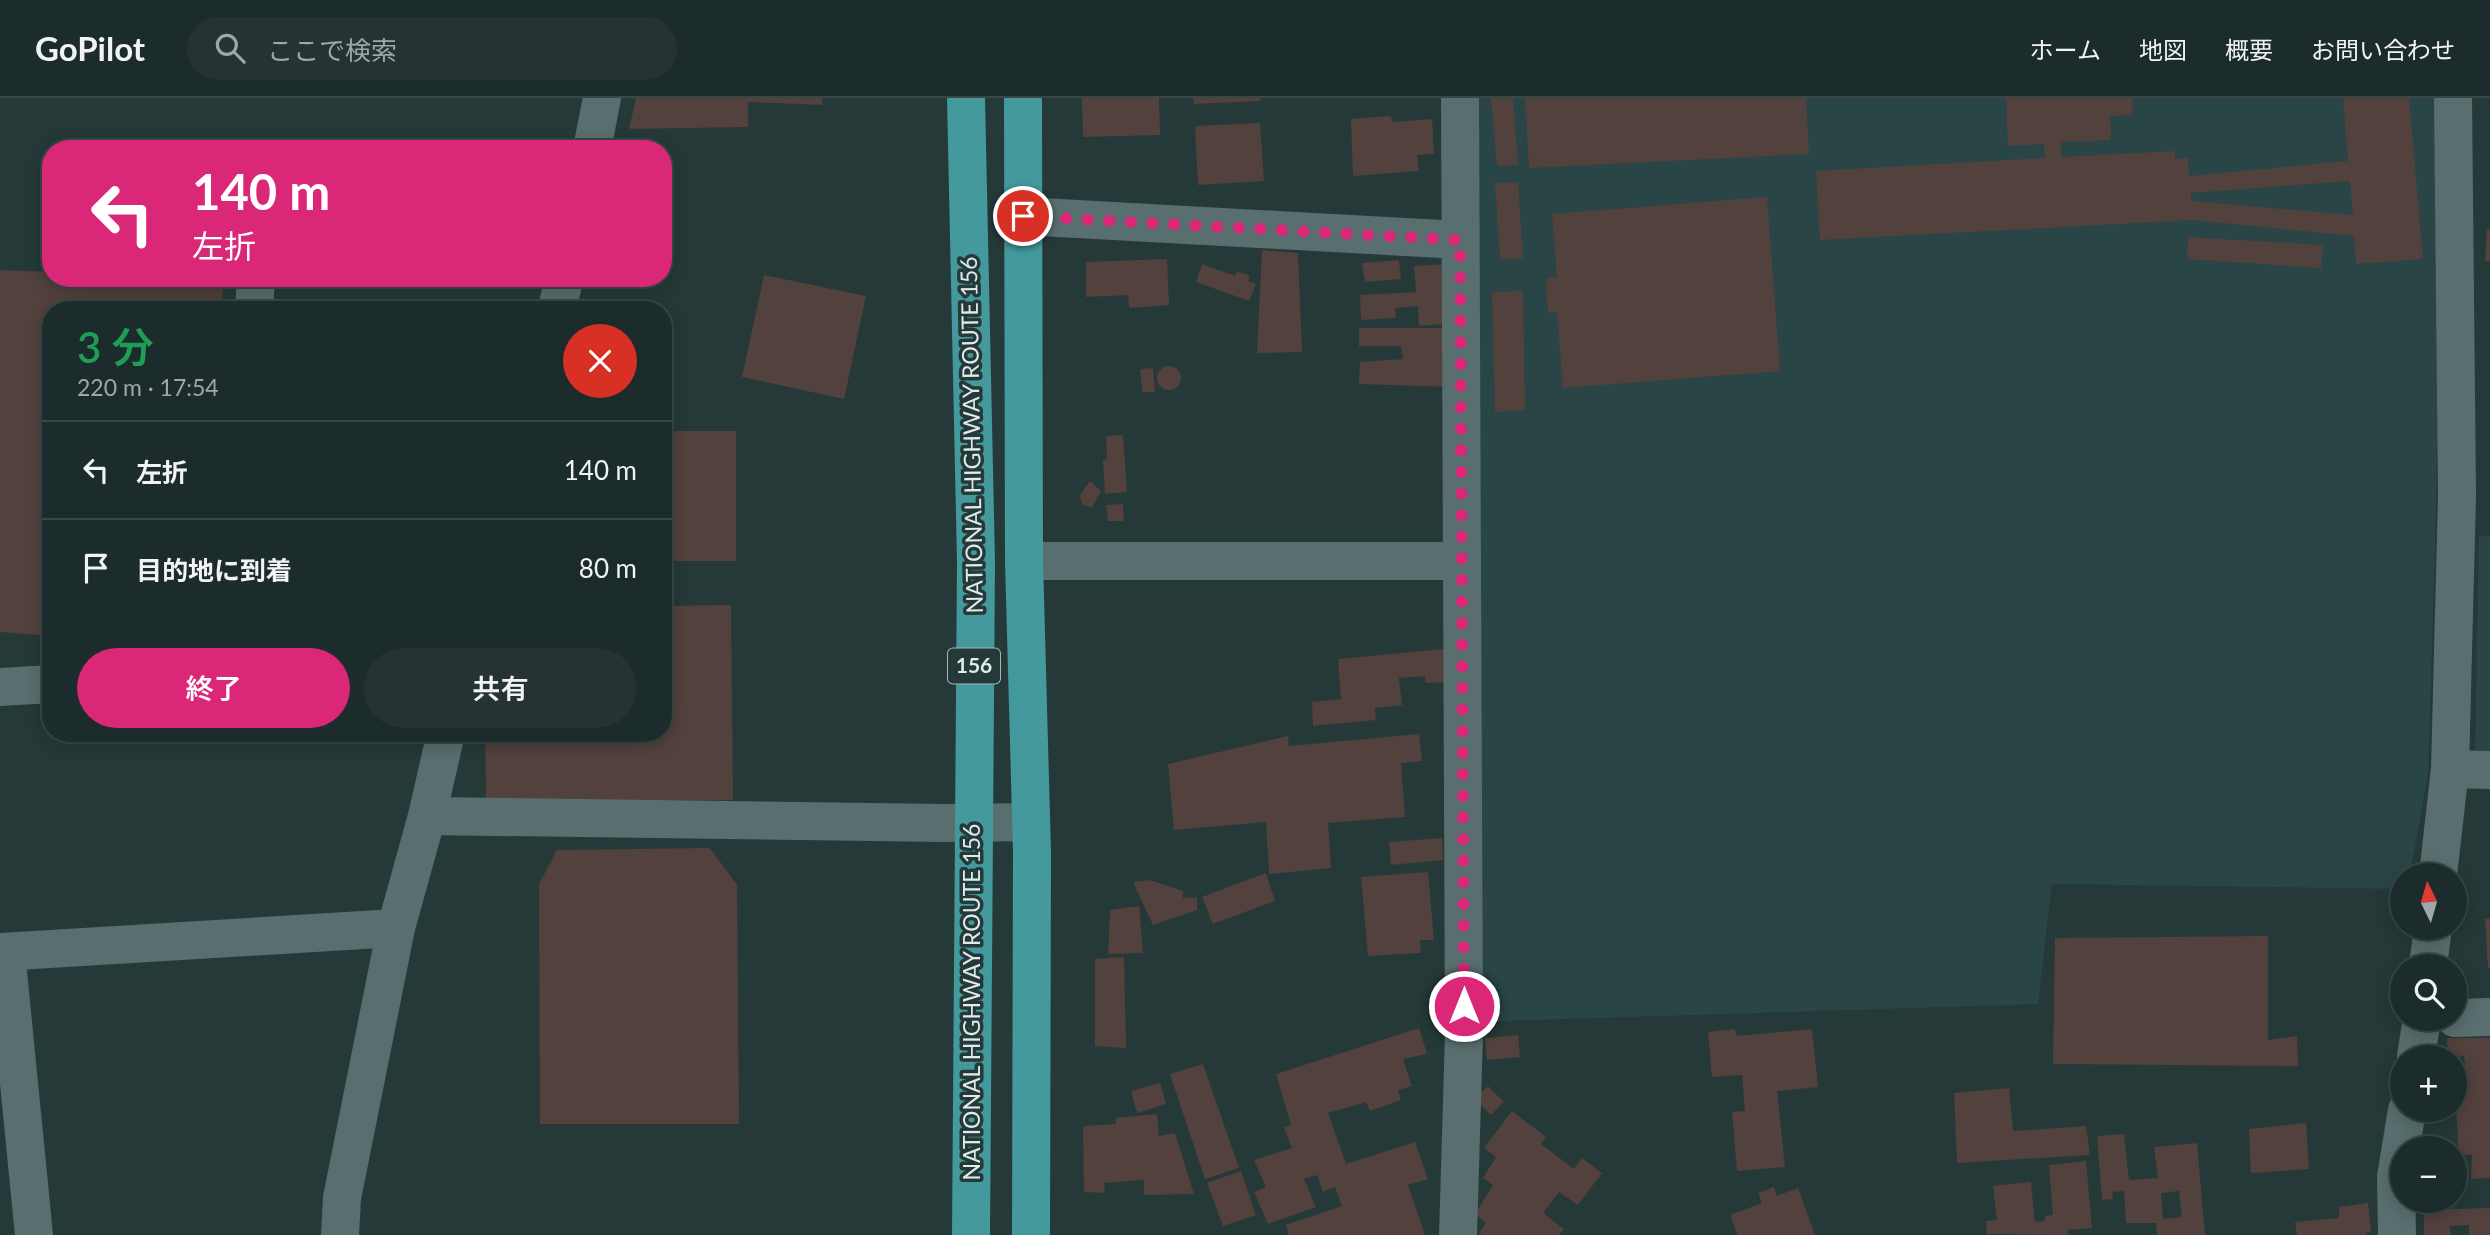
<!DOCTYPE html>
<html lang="ja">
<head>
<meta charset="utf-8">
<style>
  body { margin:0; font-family:Lato,"Noto Sans JP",sans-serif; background:#253333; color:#f1f3f6; height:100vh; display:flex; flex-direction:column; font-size:26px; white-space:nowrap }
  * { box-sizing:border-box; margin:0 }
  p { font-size:23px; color:#a0a7a9 }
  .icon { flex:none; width:38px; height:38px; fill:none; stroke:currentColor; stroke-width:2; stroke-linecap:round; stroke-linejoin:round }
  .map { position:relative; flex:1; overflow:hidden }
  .side { position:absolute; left:42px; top:203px; width:630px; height:441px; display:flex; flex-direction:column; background:#1c2b2b; border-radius:28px; box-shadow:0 4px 18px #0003,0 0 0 2px #3a4747 }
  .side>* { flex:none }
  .guide { position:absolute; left:42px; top:42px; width:630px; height:147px; border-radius:28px; box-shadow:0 4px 18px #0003,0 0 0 2px #3a4747; background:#db2777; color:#fff; overflow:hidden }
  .needle { width:46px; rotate:355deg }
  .buttons { position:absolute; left:2390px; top:765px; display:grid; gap:14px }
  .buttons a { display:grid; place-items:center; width:77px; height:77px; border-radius:50%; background:#1c2b2b; box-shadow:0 4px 18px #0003,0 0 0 2px #3a4747; font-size:35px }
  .pin { position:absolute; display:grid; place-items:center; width:60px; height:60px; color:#fff; margin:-30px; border:4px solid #fff; border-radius:50%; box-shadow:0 2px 7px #0007 }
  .me { position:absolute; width:77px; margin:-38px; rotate:0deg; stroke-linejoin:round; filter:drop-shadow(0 0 5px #0008) }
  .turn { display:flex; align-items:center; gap:24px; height:147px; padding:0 35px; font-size:32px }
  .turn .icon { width:91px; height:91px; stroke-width:2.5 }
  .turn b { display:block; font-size:49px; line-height:60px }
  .round { display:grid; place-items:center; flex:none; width:74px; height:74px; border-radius:37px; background:#253333 }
  .head { display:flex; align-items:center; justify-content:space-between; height:119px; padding:0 35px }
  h1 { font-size:42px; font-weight:600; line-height:52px; color:#1e9e55 }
  .primary-button { display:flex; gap:14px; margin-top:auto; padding:14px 35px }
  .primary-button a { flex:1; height:80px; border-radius:42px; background:#db2777; color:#fff; font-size:28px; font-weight:600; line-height:80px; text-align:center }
  .primary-button a+a { background:#253333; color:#f1f3f6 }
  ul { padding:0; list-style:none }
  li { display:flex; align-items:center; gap:21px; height:98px; padding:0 35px; border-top:2px solid #3a4747 }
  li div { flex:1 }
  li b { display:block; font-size:26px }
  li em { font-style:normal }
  header { display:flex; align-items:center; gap:42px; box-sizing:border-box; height:98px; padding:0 35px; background:#1c2b2b; border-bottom:2px solid #3a4747 }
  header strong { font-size:33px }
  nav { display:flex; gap:38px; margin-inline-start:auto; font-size:24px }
  .search { width:490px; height:63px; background:#253333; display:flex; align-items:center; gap:18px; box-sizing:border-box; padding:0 24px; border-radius:38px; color:#a0a7a9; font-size:26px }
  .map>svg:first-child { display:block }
</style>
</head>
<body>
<header>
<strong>GoPilot</strong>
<div class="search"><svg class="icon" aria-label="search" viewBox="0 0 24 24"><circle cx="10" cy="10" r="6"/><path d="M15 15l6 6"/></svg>ここで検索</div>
<nav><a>ホーム</a><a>地図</a><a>概要</a><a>お問い合わせ</a></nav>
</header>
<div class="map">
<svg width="2490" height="1137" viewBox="0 0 2490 1137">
  <rect width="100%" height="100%" fill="#253939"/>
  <g fill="#294546">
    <polygon points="1477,0 2437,0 2441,146 2435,454 2428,675 2410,777 2403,777 2403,791 2052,786 2038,906 1472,924"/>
    <polygon points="2479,437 2490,438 2490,663 2475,662"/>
  </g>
  <g fill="#52413d" fill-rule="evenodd">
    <polygon points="636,0 822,0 822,7 748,4 748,29 629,31"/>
    <polygon points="1082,0 1159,0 1160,37 1083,39"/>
    <polygon points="1193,0 1260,0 1261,3 1194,6"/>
    <polygon points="1491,0 1513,0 1518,67 1497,68"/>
    <polygon points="1525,0 1806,0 1809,56 1529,70"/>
    <path d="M2006,0H2132L2133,17L2110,18L2111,42L2061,44V59L2175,53V61L2188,60L2189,78L2348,63L2343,0H2409L2423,161L2356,166L2354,138L2193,122L1820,142L1816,73L2045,60L2044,46L2008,48ZM2350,83L2353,117L2191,103V95Z"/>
    <polygon points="1391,18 1392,24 1432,21 1434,56 1417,57 1419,73 1353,78 1351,21"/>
    <polygon points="1260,25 1264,83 1198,87 1195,28"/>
    <polygon points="1518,84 1523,160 1500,162 1495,85"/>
    <polygon points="1767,99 1780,273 1563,290 1557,214 1548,215 1546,180 1557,179 1552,116"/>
    <polygon points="2490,131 2490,163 2485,163 2487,132"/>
    <polygon points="2188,139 2323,147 2321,170 2187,161"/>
    <polygon points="1262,152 1298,155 1302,254 1257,255"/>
    <polygon points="1167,161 1169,207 1129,210 1128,197 1086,199 1086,164"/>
    <polygon points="1399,162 1401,181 1365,184 1362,165"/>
    <polygon points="1202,166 1235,178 1237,173 1250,178 1248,183 1256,186 1249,203 1196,184"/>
    <polygon points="1450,166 1453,225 1419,228 1418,208 1395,210 1396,220 1361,222 1360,197 1416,194 1414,168"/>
    <polygon points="0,172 51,174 51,180 171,180 223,183 222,212 51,212 51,538 0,534"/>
    <polygon points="764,177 866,198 844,301 742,279"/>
    <polygon points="1523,193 1525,312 1495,314 1492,194"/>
    <polygon points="1359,230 1450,230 1453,289 1359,286 1360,264 1403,261 1401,248 1359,248"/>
    <circle cx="1169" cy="280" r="12"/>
    <polygon points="1153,270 1155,294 1142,294 1140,271"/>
    <rect x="663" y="333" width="73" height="130"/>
    <polygon points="1123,337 1127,394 1105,396 1103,362 1107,361 1106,338"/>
    <polygon points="1090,383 1101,393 1092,410 1082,406 1080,397"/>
    <polygon points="1123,406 1124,423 1108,423 1106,407"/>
    <polygon points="731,507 733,702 486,704 485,635 663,635 663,508"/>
    <polygon points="1444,551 1447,584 1425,585 1425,578 1399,580 1402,607 1375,610 1376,622 1313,628 1312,604 1341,601 1338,561"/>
    <polygon points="1419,636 1422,663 1401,665 1405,719 1328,725 1331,770 1269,776 1266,724 1174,732 1168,666 1288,638 1289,648"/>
    <polygon points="1442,740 1443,762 1391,767 1389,744"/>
    <polygon points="710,750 737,787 739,1026 540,1026 539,786 557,752"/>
    <polygon points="1428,774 1434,842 1420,842 1421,855 1368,858 1361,779"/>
    <polygon points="1266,775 1275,803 1213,826 1202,799"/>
    <polygon points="1150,782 1183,793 1183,800 1197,799 1197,812 1153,827 1133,784"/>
    <polygon points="1139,808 1143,855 1108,856 1110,812"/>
    <polygon points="2490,820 2490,870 2488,870 2485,821"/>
    <polygon points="2268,838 2268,942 2297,938 2298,968 2053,966 2055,840"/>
    <polygon points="1124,859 1126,950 1095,948 1095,861"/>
    <polygon points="1419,930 1427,956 1403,961 1412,988 1398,992 1401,1002 1370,1013 1366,1004 1328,1015 1346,1066 1415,1044 1428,1081 1408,1087 1425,1137 1289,1137 1286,1127 1342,1108 1335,1089 1323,1094 1317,1077 1304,1081 1316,1109 1268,1126 1254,1094 1266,1089 1254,1062 1292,1050 1284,1029 1291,1027 1276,976"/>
    <polygon points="1735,931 1736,938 1812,931 1818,989 1777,993 1785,1069 1737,1073 1732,1014 1745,1013 1742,977 1712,979 1708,934"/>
    <polygon points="1518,937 1520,959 1487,962 1485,940"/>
    <polygon points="2447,940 2490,940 2490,1080 2471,1081 2472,1056 2459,1058 2455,988 2467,987 2464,958 2448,959"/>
    <polygon points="1203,966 1239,1070 1205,1081 1170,976"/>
    <polygon points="1160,985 1166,1006 1137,1015 1131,993"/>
    <polygon points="1488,988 1504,1004 1491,1017 1475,1001"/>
    <polygon points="2009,990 2013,1033 2086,1028 2090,1057 1957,1065 1954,995"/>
    <polygon points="1512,1013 1546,1039 1541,1046 1574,1071 1582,1060 1602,1075 1578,1107 1559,1094 1543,1115 1564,1131 1559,1137 1483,1137 1479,1135 1486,1125 1475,1116 1493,1087 1483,1080 1496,1059 1484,1050"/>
    <polygon points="1157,1016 1159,1038 1175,1035 1194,1096 1144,1097 1144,1082 1104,1085 1105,1095 1084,1094 1083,1028 1116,1026 1115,1020"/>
    <polygon points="2306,1025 2309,1071 2251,1075 2249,1031"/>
    <path d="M2124,1036L2129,1082L2158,1080L2154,1049L2197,1045L2205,1137H2157L2156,1125H2126L2124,1093L2112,1094L2113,1101L2102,1102L2097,1038ZM2179,1093L2182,1119L2163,1121L2161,1095Z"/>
    <polygon points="2086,1063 2092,1130 2067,1132 2068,1137 1987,1136 1986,1123 1997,1122 1993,1088 2031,1084 2035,1124 2045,1123 2045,1118 2053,1117 2049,1067"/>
    <polygon points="1241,1073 1256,1117 1223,1128 1207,1085"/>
    <polygon points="1774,1089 1777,1098 1798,1090 1815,1137 1738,1137 1730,1117 1762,1105 1758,1095"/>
    <polygon points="2368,1105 2371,1134 2366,1135 2366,1137 2297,1137 2295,1124 2339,1120 2339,1109"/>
    <polygon points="2490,1110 2490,1137 2469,1137 2469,1127 2450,1128 2450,1137 2424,1137 2424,1112"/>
  </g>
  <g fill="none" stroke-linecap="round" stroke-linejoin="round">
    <g stroke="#596e6e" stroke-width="38">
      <polyline points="592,51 602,0"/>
      <polyline points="1023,118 1460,142"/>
      <polyline points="254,212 256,180"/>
      <polyline points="556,212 565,180"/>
      <polyline points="1024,463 1462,463"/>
      <polyline points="0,589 51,586"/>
      <polyline points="2450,671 2490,672"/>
      <polyline points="427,718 943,725 1031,724"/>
      <polyline points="2438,777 2450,671 2457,398 2453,0"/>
      <polyline points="0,854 396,830"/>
      <polyline points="6,854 34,1137"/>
      <polyline points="2428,868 2433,830"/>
      <polyline points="2455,920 2490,919"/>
      <polyline points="2416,959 2422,920"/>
      <polyline points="340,1137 342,1100 396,830 427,718 446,635"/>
      <polyline points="1458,1137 1464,936 1460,0"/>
      <polyline points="2397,1137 2396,1079 2407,1012"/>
    </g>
    <g stroke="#43999c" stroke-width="38">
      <polyline points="966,0 976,464 971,1137"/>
      <polyline points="1023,0 1024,463 1032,754 1031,1137"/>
    </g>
  </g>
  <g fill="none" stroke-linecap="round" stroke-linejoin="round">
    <polyline stroke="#db2777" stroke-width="12" stroke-dasharray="0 21.6" points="1023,118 1460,142 1464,908"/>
  </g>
  <g text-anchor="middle" stroke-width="7" stroke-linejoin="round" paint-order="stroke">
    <rect fill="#253939" stroke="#a7b6b6" stroke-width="2" x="948" y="550.5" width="52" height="35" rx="5"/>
    <g font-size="21" font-weight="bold" fill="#dfebeb">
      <text x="974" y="575">156</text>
    </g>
    <g font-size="23" fill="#dfebeb" stroke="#253939">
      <text transform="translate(972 337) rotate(-91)" y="8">NATIONAL HIGHWAY ROUTE 156</text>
      <text transform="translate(972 904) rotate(-90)" y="8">NATIONAL HIGHWAY ROUTE 156</text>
    </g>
  </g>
</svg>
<div class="buttons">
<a><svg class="needle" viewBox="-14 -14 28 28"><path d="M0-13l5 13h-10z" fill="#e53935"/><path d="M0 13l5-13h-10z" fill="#a0a7a9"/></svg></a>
<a><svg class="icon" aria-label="search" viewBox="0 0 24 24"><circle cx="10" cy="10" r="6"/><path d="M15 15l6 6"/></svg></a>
<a>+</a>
<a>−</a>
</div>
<div class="pin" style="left:1023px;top:118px;background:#d93025"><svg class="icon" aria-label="arrive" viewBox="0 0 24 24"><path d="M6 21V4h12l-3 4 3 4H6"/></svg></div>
<svg class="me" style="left:1464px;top:908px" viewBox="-20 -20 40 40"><circle r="17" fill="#db2777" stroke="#fff" stroke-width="3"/><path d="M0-11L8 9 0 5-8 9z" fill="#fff"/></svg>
<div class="guide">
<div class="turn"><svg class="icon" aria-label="left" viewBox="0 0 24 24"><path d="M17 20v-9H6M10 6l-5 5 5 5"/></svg><div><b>140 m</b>左折</div></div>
</div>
<section class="side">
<div class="head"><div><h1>3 分</h1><p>220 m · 17:54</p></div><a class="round" style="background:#d93025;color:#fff"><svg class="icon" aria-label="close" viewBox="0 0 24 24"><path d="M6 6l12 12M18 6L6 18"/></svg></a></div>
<ul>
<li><svg class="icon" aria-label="left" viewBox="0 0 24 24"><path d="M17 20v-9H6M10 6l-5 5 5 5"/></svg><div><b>左折</b></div><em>140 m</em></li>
<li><svg class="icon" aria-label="arrive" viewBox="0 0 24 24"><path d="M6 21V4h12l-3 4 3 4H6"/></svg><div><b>目的地に到着</b></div><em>80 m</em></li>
</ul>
<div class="primary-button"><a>終了</a><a>共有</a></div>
</section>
</div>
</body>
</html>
